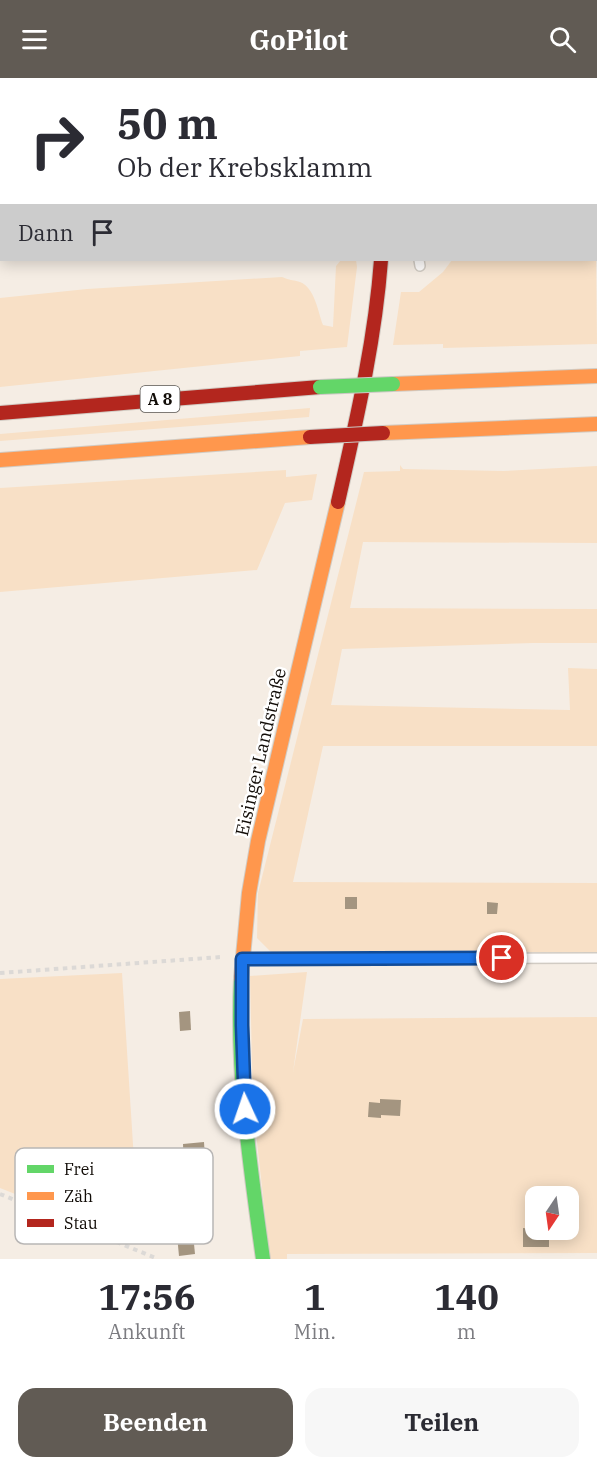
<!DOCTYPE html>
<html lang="de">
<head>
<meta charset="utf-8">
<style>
  body { margin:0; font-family:"IBM Plex Serif",serif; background:#f7f7f7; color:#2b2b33; height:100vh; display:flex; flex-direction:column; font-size:22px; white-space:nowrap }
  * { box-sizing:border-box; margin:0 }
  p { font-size:20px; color:#7c7c81 }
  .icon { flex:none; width:33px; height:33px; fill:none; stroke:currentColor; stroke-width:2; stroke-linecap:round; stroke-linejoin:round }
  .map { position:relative; height:1181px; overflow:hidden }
  .sheet { display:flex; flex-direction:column; background:#fff; flex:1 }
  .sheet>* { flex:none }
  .hud { position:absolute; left:0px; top:0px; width:597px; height:183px; box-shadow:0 3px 15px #0003; background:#fff; color:#2b2b33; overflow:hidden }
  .needle { width:39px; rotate:193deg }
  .fabs { position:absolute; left:525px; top:1108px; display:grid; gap:12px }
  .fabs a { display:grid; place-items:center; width:54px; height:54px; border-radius:12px; background:#fff; box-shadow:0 3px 15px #0003; font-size:30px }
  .pin { position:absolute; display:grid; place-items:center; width:51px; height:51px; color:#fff; margin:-26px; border:3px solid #fff; border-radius:50%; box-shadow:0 2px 6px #0007 }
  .me { position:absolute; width:66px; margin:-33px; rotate:357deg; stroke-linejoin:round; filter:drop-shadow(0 0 4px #0008) }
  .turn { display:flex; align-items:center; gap:21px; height:126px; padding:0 18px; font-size:27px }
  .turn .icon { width:78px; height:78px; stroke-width:2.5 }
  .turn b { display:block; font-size:42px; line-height:51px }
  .then { display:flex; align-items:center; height:57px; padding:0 18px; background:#0003; gap:12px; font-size:22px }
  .eta { display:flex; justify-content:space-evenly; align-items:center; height:102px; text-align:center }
  .eta b { font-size:36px; font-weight:800; line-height:42px }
  .button { display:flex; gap:12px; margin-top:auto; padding:12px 18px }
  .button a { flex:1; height:69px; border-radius:18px; background:#615b54; color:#fff; font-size:24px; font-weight:800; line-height:69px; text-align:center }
  .button a+a { background:#f7f7f7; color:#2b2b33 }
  header { display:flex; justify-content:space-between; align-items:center; height:78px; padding:0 18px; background:#615b54; color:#fff; font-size:27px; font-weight:800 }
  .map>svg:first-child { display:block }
</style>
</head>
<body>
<header><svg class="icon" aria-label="menu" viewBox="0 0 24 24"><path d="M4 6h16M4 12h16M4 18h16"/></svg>GoPilot<svg class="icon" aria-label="search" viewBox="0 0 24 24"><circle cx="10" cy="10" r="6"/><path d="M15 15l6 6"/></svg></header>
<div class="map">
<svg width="597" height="1181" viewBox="0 0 597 1181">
  <rect width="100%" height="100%" fill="#f5ede4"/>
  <g fill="#f8e0c6" fill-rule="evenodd">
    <polygon points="0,0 311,0 311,1 2,2 0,102"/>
    <polygon points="596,176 597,266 443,270 443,266 393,267 401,214 419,214 443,194 452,182 596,182"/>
    <path d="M341,182H356L357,189L347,269L300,273V278L0,309V220L87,211L282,199C288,202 294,202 300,204C315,210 318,234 323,247L333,249L336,188Z"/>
    <polygon points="310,330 309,339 0,363 0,356"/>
    <polygon points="400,387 403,391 503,393 597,388 597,465 363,464 350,530 597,531 597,565 533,565 342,571 331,627 570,632 568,590 597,591 597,668 323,668 293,804 597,805 597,874 272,875 257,860 258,815 364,394 400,393"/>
    <polygon points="286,392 286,399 317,396 312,422 285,425 257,492 0,514 0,410"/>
    <path d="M307,894L293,994L303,941L597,939V1175L287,1176V1181H270L253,1028L250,898ZM536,1119H568V1152H536Z"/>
    <polygon points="122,895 139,1160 129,1161 0,1110 0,901"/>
  </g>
  <g fill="#a49580">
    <rect x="345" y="819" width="12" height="12"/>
    <polygon points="487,824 498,825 497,836 487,836"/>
    <polygon points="190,933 191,952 180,953 179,934"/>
    <polygon points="380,1021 401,1022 400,1038 381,1037 381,1040 368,1039 369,1024 380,1025"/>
    <polygon points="204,1064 207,1116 185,1117 183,1066"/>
    <polygon points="523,1150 549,1153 549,1169 523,1169"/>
    <polygon points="193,1156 195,1176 179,1178 177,1157"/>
  </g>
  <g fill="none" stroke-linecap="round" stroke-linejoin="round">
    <g stroke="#d1cbc3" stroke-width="12">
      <g id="lane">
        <polyline points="405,0 405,2"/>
        <polyline points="419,182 420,188"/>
        <polyline points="245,881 597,880"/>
      </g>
    </g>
    <g stroke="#d1cbc3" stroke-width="16">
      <g id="fast">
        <polyline points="372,0 373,2"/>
        <path d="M241,900C236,993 250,1088 263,1181"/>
      </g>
    </g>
    <g stroke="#d1cbc3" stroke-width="16">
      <g id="slow">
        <polyline points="393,306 597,298"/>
        <polyline points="383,355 597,346"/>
        <polyline points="0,382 310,359"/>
        <polyline points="241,900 249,815 258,763 338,424"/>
      </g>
    </g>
    <g stroke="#d1cbc3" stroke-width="16">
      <g id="jam">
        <polyline points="0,335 320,309"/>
        <path d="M338,424C356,344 375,264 381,182"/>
      </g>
    </g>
    <g stroke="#dcd9d6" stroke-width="4" stroke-dasharray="4.5 4.5" stroke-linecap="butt">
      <polyline points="328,0 328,2"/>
      <polyline points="0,105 2,105"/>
      <polyline points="0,895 221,879"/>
      <polyline points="0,1116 158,1181"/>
    </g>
    <use href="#lane" stroke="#fefcfb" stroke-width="9"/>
    <use href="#fast" stroke="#63d668" stroke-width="14"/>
    <use href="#slow" stroke="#ff974d" stroke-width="14"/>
    <use href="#jam" stroke="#b3261e" stroke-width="14"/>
    <g stroke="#cbc8c4" stroke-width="16" stroke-linecap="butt">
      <polyline id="fast-bridge" points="320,309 393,306"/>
    </g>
    <g stroke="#cbc8c4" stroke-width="16" stroke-linecap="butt">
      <polyline id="jam-bridge" points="310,359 383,355"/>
    </g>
    <use href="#fast-bridge" stroke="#63d668" stroke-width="14"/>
    <use href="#jam-bridge" stroke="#b3261e" stroke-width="14"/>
  </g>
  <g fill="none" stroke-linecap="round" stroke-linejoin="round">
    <g stroke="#114b97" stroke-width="15">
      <polyline id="route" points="245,1031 242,947 242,881 502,880"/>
    </g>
    <use href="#route" stroke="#1a73e8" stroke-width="10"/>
  </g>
  <g text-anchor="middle" stroke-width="5" stroke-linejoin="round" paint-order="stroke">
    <rect fill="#fff" stroke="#585551" stroke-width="1.5" x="140.5" y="308" width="39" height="26" rx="4.5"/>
    <g font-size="16" font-weight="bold" fill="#110c07">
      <text x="160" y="327">A 8</text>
    </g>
    <g font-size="18" fill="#110c07" stroke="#fff">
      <text transform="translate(261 674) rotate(-77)" y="6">Eisinger Landstraße</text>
    </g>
  </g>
  <rect x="15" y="1070" width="198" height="96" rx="9" fill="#fff" stroke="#b8b6b5" stroke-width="1.5"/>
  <rect x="27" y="1087" width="27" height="8" fill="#63d668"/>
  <rect x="27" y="1114" width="27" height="8" fill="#ff974d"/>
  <rect x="27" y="1141" width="27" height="8" fill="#b3261e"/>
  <g font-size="16" fill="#110c07">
    <text x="64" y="1097">Frei</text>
    <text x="64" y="1124">Zäh</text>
    <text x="64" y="1151">Stau</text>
  </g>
</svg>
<div class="fabs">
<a><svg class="needle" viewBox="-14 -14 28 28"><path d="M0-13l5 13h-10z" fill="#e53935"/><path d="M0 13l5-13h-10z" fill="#7c7c81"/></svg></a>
</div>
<div class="pin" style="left:502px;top:880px;background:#d93025"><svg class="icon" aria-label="arrive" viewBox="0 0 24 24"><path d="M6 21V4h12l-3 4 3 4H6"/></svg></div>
<svg class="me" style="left:245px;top:1031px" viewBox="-20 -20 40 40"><circle r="17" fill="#1a73e8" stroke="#fff" stroke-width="3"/><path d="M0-11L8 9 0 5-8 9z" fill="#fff"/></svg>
<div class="hud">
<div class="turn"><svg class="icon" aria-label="right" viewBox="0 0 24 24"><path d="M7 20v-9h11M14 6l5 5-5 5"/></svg><div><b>50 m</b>Ob der Krebsklamm</div></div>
<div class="then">Dann<svg class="icon" aria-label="arrive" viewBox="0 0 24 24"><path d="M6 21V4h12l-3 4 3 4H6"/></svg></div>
</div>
</div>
<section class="sheet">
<div class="eta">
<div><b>17:56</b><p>Ankunft</p></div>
<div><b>1</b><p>Min.</p></div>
<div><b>140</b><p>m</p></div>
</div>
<div class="button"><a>Beenden</a><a>Teilen</a></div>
</section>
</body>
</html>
